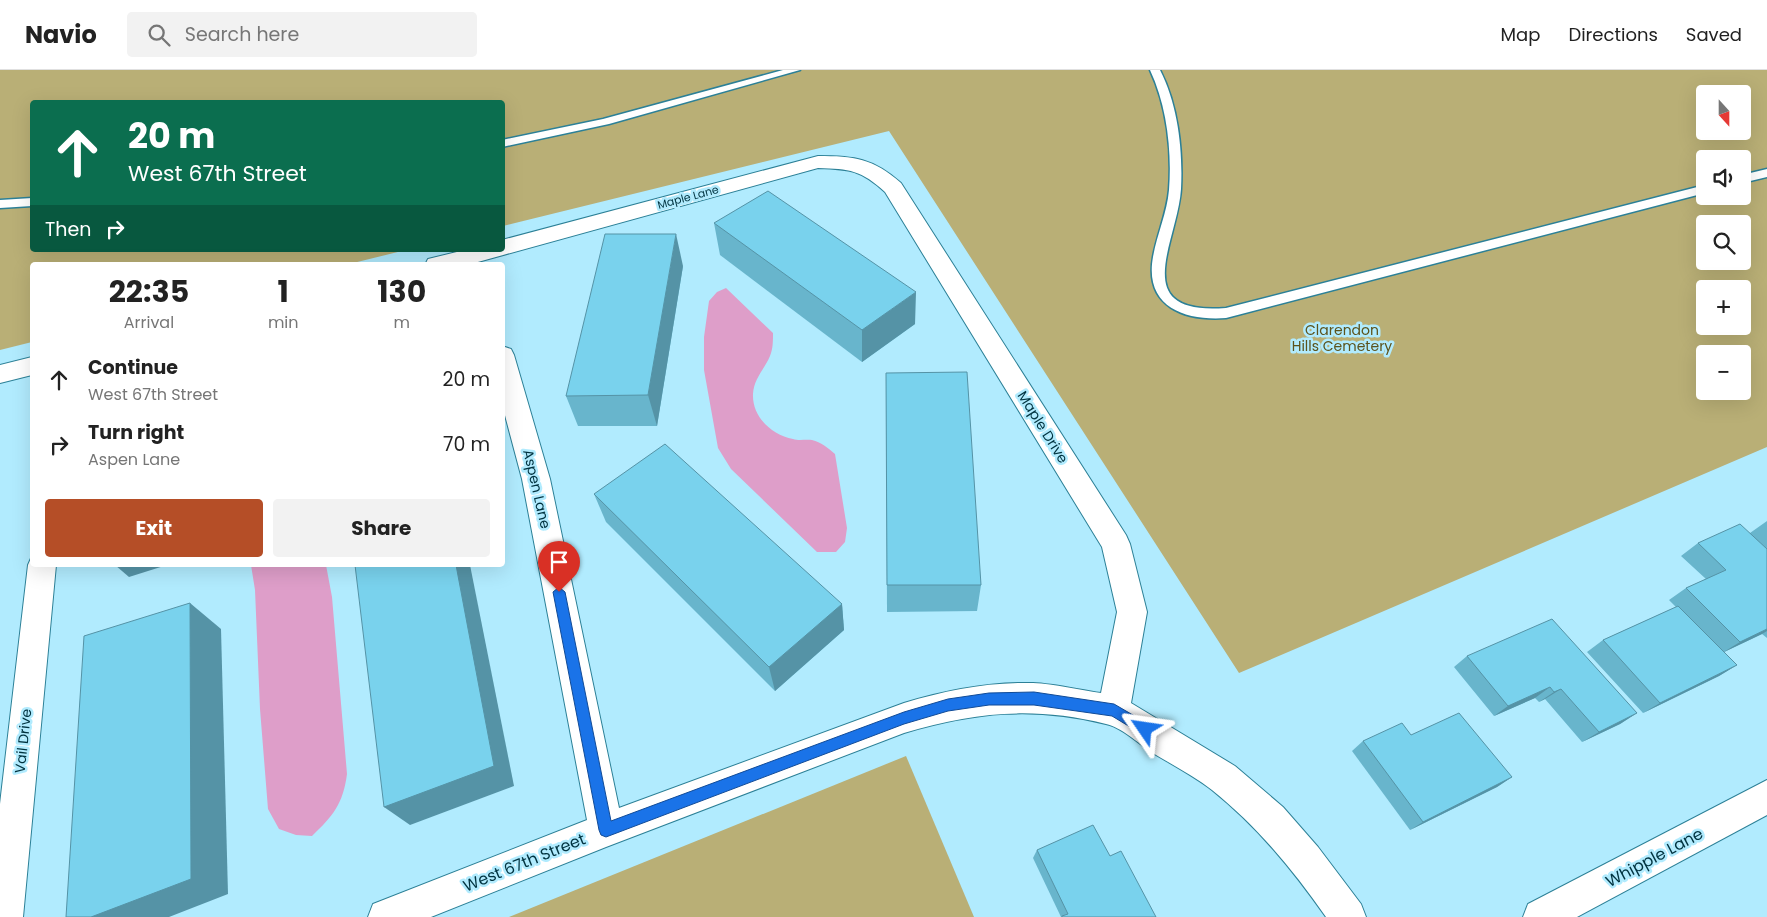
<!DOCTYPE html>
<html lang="en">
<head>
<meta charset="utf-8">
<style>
  body { margin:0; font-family:Poppins,sans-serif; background:#f2f2f2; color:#222; height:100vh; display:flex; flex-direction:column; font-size:19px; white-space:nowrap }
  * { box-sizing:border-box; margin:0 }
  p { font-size:16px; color:#767676 }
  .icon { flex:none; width:28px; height:28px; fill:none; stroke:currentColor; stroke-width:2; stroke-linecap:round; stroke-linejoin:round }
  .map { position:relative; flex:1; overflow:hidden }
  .panel { position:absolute; left:30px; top:192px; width:475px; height:305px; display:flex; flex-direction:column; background:#fff; border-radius:5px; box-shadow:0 5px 20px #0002 }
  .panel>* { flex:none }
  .top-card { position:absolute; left:30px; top:30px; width:475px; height:152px; border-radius:5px; box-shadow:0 5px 20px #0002; background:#0b6e4f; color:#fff; overflow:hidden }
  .needle { width:32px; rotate:159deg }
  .controls { position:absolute; left:1696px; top:15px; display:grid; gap:10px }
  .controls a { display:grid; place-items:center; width:55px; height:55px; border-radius:5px; background:#fff; box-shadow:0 5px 20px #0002; font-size:25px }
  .pin { position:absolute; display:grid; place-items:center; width:42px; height:42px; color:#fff; margin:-51px -21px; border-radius:50% 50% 50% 0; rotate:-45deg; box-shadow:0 0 5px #0007 }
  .pin .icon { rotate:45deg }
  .me { position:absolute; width:55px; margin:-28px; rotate:302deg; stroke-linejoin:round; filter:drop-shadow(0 0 4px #0008) }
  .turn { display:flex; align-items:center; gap:18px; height:105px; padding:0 15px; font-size:22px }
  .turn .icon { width:65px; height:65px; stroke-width:2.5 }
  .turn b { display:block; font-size:35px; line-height:42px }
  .then { display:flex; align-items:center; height:48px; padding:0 15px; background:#0003; gap:10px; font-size:19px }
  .eta { display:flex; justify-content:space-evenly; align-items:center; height:85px; text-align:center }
  .eta b { font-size:30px; font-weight:700; line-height:35px }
  .action { display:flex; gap:10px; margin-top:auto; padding:10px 15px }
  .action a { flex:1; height:58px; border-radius:5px; background:#b54e27; color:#fff; font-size:20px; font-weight:700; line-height:58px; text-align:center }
  .action a+a { background:#f2f2f2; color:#222 }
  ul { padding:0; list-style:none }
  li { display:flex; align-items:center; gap:15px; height:65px; padding:0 15px }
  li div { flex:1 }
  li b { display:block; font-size:19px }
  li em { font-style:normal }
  header { display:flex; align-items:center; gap:30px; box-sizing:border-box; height:70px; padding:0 25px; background:#fff; border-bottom:1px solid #e0e0e0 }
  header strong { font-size:24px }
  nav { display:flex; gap:28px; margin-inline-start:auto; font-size:18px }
  .search { width:350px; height:45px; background:#f2f2f2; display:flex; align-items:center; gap:12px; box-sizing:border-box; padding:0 18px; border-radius:5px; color:#767676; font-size:19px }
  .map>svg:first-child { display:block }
</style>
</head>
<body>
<header>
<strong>Navio</strong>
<div class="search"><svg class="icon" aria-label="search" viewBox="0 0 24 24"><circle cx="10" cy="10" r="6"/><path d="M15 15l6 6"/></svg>Search here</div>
<nav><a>Map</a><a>Directions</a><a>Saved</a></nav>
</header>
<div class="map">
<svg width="1767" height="847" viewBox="0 0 1767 847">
  <rect width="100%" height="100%" fill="#b1ebfe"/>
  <g fill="#b9af76" fill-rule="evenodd">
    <path d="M0,0H1767V377L1239,603L889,61L503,156L502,32H32V180H406L345,195H32V272L0,280ZM1705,24H1742V61H1705ZM1705,89H1742V126H1705ZM1705,154H1742V191H1705ZM1705,219H1742V256H1705ZM1705,284H1742V321H1705Z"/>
    <polygon points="906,686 974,847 509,847"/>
  </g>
  <g fill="#de9ec9">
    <path d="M726,218L773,263C773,271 773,279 770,286C764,300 754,308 753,324C752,347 772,365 793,369C799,371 806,369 812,370C821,372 828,378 835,384L847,458L845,472L836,482H817L731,399L718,378L704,300V267L709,231L717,222Z"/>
    <path d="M251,495H326L332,527L347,704C343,734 333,746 312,766L296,765L279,759L268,739L260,639L255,520Z"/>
  </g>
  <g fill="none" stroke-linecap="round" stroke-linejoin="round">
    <g stroke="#2c8097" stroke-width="3">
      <g id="service">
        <polygon points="783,0 800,0 609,54 502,77 502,70 603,49"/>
        <path d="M1150,0H1160C1178,35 1183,80 1181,119C1178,171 1126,246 1226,238L1705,115V123L1226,248C1185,251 1144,237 1153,187C1157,164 1167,143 1169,120C1172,81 1167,36 1150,0Z"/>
        <polygon points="1767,99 1767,107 1742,113 1742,105"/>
        <polygon points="32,128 32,136 0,138 0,130"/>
      </g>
    </g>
    <g stroke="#2c8097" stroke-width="2">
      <g id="minor">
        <path d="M818,86C854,86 873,88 901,113L1126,465L1130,474L1147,542L1131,633L1235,696L1283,737L1318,777L1361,834L1366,847H1326C1293,800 1258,757 1212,720C1194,706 1171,694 1151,682C1138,673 1121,657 1106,654C1033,636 975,642 904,663L606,777L431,847H368L373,834L587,750L522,409L502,334V276L511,279L514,285L550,409L619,738L904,633C947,620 988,612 1033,613C1055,614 1079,620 1101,623L1117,542L1102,477L885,122C861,100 850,99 818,98L467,195H425L428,189L465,180H502V170Z"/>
        <polygon points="32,287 32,305 0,313 0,295"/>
        <polygon points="32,486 32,495 56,495 23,847 0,847 0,734 28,495"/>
        <polygon points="1767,710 1767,745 1577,847 1523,847 1528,834"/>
      </g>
    </g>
    <use href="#service" fill="#fff" fill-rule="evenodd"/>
    <use href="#minor" fill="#fff" fill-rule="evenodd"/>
  </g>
  <g fill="#68b5cc">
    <polygon points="714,153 915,254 862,292 720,185"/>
    <polygon points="683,196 657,356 578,356 566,326"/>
    <polygon points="886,303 981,515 977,541 887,542"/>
    <polygon points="594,424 842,534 844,560 775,621 606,452"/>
    <polygon points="1767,451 1767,568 1762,564 1724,582 1737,595 1719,606 1643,643 1587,582 1603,570 1676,537 1669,530 1686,518 1706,509 1681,486 1698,473 1750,463"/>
    <polygon points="1467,586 1637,643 1620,654 1582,672 1545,629 1539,632 1535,628 1494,646 1454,597"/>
    <polygon points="1411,665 1512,707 1497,717 1410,760 1352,681 1363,671"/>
    <polygon points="1037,780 1110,786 1156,847 1061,847 1033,788"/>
  </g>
  <g fill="#5593a6">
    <polygon points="676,164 683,196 657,356 648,325"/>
    <polygon points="916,222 915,254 862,292 862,260"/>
    <polygon points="115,495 167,495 129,507"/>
    <polygon points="456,495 470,495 514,716 410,755 384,737"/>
    <polygon points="190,533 221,559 228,824 169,847 91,847"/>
    <polygon points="842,534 844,560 775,621 769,597"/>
    <polygon points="1767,559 1767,561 1762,564 1722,583 1740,572"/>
    <polygon points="1737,595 1719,606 1643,643 1660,633"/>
    <polygon points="1550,617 1535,628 1494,646 1508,636"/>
    <polygon points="1561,619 1545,629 1539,632 1554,622"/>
    <polygon points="1637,643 1620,654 1582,672 1599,662"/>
    <polygon points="1512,707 1497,717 1410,760 1423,752"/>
  </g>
  <g fill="#79d2ed" stroke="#5593a6">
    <polygon points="768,121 916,222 862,260 714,153"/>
    <polygon points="605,164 676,164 648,325 566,326"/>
    <polygon points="967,302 981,515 887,515 886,303"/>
    <polygon points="665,374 842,534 769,597 594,424"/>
    <polygon points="1740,454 1767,479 1767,559 1740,572 1686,518 1726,500 1698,473"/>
    <polygon points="355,495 456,495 494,696 384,737"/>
    <polygon points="190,533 191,809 91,847 66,847 84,566"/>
    <polygon points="1678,536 1737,595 1660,633 1603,570"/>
    <polygon points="1552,549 1637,643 1599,662 1561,619 1554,622 1550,617 1508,636 1467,586"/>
    <polygon points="1459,643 1512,707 1423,752 1363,671 1402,653 1411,665"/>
    <polygon points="1093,755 1110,786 1121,781 1156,847 1062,847 1062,846 1068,844 1037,780"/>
  </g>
  <polygon fill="#1a73e8" stroke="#114b97" points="559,517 565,522 611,751 904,642 948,629 989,623 1034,622 1114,634 1150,655 1152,659 1150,664 1145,666 1112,646 1034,635 989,635 948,641 904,654 606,767 601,765 599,760 553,522"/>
  <g text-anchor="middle" stroke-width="5" stroke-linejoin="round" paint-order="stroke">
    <g font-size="11" fill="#013340" stroke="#b1ebfe">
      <text transform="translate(688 127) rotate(-15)" y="4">Maple Lane</text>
    </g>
    <g font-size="14" fill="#5c531d" stroke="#b1ebfe">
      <text x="1342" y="265">Clarendon<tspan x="1342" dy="16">Hills Cemetery</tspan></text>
    </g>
    <g font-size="14" fill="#013340" stroke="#b1ebfe">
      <text transform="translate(1043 357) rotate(58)" y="5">Maple Drive</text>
      <text transform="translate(537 419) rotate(77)" y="5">Aspen Lane</text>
      <text transform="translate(23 671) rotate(-84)" y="5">Vail Drive</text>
    </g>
    <g font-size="16" fill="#013340" stroke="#b1ebfe">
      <text transform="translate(1654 787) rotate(-28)" y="6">Whipple Lane</text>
      <text transform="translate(524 792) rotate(-22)" y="6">West 67th Street</text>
    </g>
  </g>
</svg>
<div class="controls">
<a><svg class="needle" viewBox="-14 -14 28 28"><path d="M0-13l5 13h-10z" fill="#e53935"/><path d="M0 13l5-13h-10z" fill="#767676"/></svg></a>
<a><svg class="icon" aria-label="sound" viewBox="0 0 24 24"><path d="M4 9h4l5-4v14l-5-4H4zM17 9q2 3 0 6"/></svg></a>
<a><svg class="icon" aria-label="search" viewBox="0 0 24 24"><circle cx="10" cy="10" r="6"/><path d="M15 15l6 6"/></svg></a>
<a>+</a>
<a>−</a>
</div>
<div class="pin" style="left:559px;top:522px;background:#d93025"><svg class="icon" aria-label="arrive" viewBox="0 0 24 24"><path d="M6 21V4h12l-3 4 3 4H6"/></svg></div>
<svg class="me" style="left:1145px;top:659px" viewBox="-20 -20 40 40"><path d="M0-17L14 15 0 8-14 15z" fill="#1a73e8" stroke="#fff" stroke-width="4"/></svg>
<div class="top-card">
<div class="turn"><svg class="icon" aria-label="ahead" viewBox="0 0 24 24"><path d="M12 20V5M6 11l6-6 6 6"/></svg><div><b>20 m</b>West 67th Street</div></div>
<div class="then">Then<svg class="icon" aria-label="right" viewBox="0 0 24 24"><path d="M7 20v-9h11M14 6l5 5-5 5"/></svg></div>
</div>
<section class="panel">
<div class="eta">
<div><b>22:35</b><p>Arrival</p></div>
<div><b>1</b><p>min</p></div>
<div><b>130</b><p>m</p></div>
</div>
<ul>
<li><svg class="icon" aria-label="ahead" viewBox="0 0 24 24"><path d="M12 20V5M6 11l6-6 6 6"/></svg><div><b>Continue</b><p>West 67th Street</p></div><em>20 m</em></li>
<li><svg class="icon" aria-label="right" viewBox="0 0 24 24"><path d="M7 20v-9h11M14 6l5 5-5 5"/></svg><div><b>Turn right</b><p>Aspen Lane</p></div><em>70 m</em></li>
</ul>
<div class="action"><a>Exit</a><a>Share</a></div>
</section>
</div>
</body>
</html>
